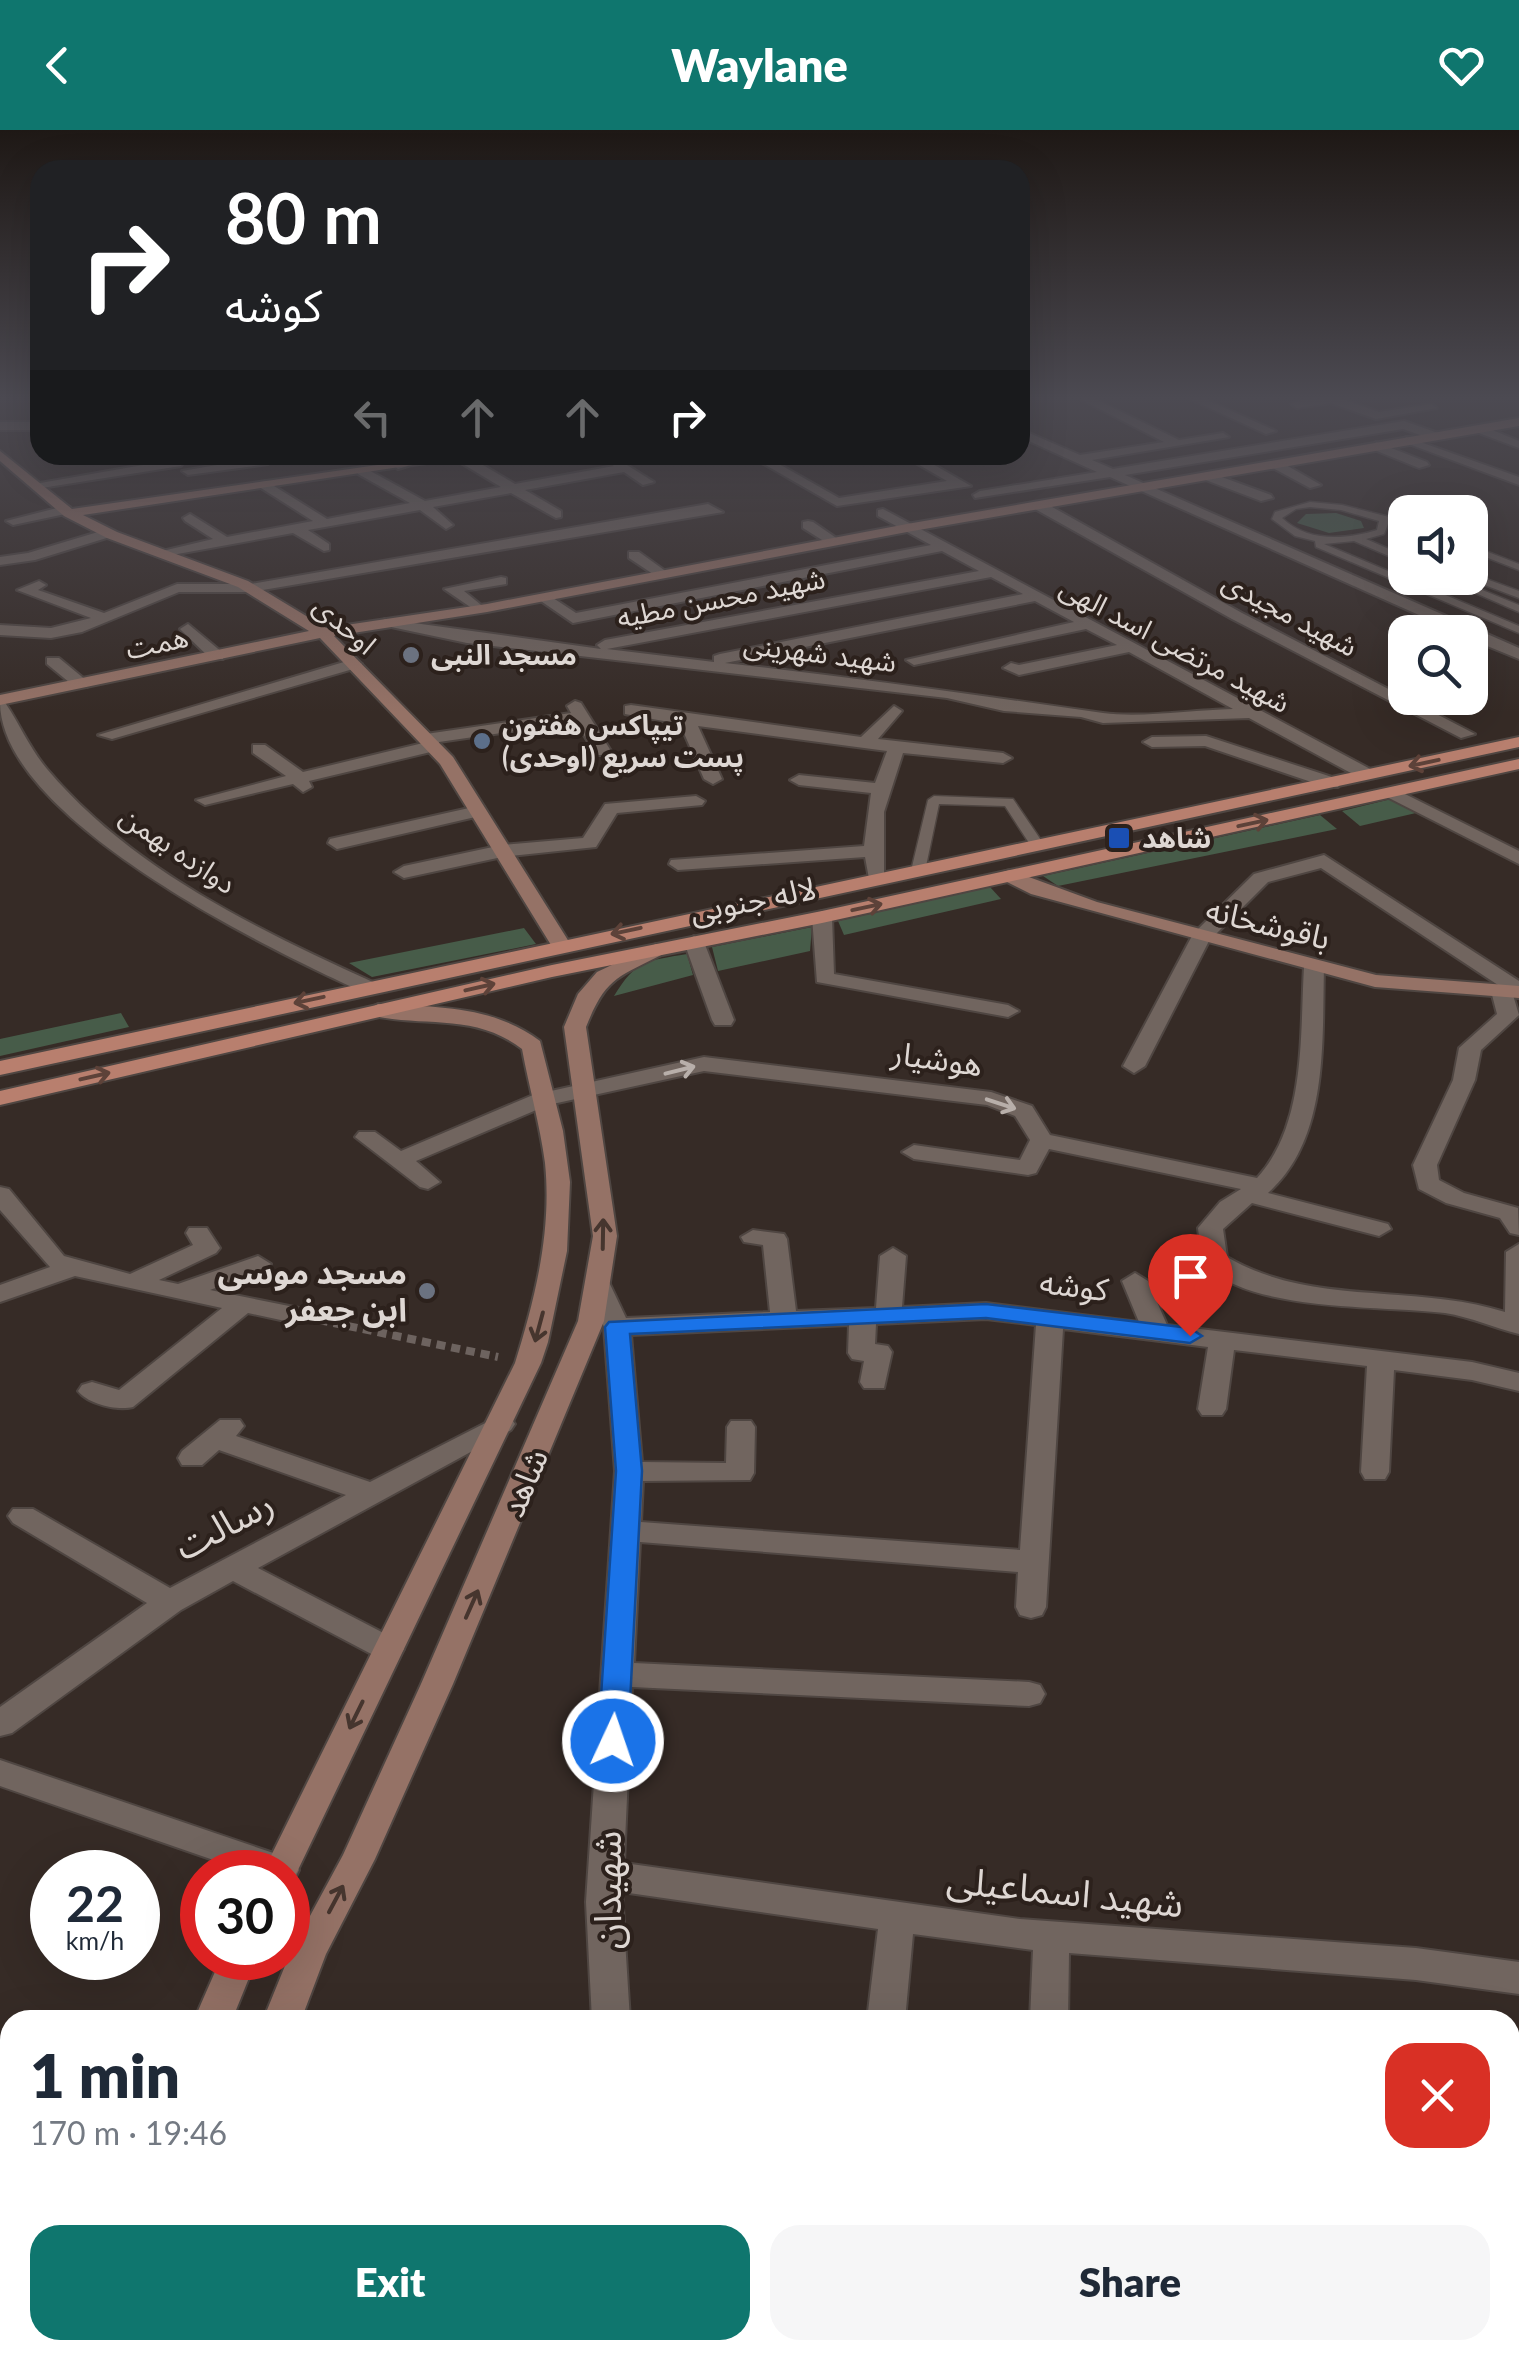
<!DOCTYPE html>
<html lang="en">
<head>
<meta charset="utf-8">
<style>
  body { margin:0; font-family:Lato,"Noto Sans Arabic",sans-serif; background:#f6f6f7; color:#1f2937; height:100vh; display:flex; flex-direction:column; font-size:38px; white-space:nowrap }
  * { box-sizing:border-box; margin:0 }
  p { font-size:32px; color:#747a83 }
  .icon { flex:none; width:55px; height:55px; fill:none; stroke:currentColor; stroke-width:2; stroke-linecap:round; stroke-linejoin:round }
  .map { position:relative; flex:1; overflow:hidden }
  .drawer { position:absolute; left:0px; top:1880px; width:1520px; height:350px; display:flex; flex-direction:column; background:#fff; border-radius:30px 30px 0 0; box-shadow:0 10px 40px #0002 }
  .drawer>* { flex:none }
  .banner { position:absolute; left:30px; top:30px; width:1000px; height:305px; border-radius:30px; box-shadow:0 10px 40px #0002; background:#202124; color:#fff; overflow:hidden }
  .controls { position:absolute; left:1388px; top:365px; display:grid; gap:20px }
  .controls a { display:grid; place-items:center; width:100px; height:100px; border-radius:20px; background:#fff; box-shadow:0 10px 40px #0002; font-size:50px }
  .speed { position:absolute; left:30px; top:1720px; display:flex; gap:20px; font-size:50px; font-weight:700; text-align:center }
  .speed>* { display:grid; place-content:center; width:130px; height:130px; border-radius:50%; background:#fff; box-shadow:0 10px 40px #0002; line-height:1 }
  .speed small { font-size:25px; font-weight:400 }
  .speed .limit { border:15px solid #d22; background:#fff; color:#111 }
  .pin { position:absolute; display:grid; place-items:center; width:85px; height:85px; color:#fff; margin:-102px -42px; border-radius:50% 50% 50% 0; rotate:-45deg; box-shadow:0 0 10px #0007 }
  .pin .icon { rotate:45deg }
  .me { position:absolute; width:110px; margin:-55px; rotate:3deg; stroke-linejoin:round; filter:drop-shadow(0 0 8px #0008) }
  .turn { display:flex; align-items:center; gap:35px; height:210px; padding:0 30px; font-size:45px }
  .turn .icon { width:130px; height:130px; stroke-width:2.5 }
  .turn b { display:block; font-size:70px; line-height:85px }
  .lanes { display:flex; align-items:center; height:95px; padding:0 30px; background:#0003; justify-content:center; gap:50px; direction:ltr }
  .lanes .off { opacity:.35 }
  .round { display:grid; place-items:center; flex:none; width:105px; height:105px; border-radius:30px; background:#f6f6f7 }
  .overview { display:flex; align-items:center; justify-content:space-between; height:170px; padding:0 30px }
  h1 { font-size:60px; font-weight:800; line-height:75px }
  .action { display:flex; gap:20px; margin-top:auto; padding:20px 30px }
  .action a { flex:1; height:115px; border-radius:30px; background:#0f766e; color:#fff; font-size:40px; font-weight:800; line-height:115px; text-align:center }
  .action a+a { background:#f6f6f7; color:#1f2937 }
  header { display:flex; justify-content:space-between; align-items:center; height:130px; padding:0 30px; background:#0f766e; color:#fff; font-size:45px; font-weight:800 }
  .map>svg:first-child { display:block }
</style>
</head>
<body>
<header><svg class="icon" aria-label="back" viewBox="0 0 24 24"><path d="M15 5l-7 7 7 7"/></svg>Waylane<svg class="icon" aria-label="heart" viewBox="0 0 24 24"><path d="M12 20l-8-8c-3-5 5-10 8-4 3-6 11-1 8 4z"/></svg></header>
<div class="map">
<svg width="1519" height="2230" viewBox="0 0 1519 2230">
  <rect width="100%" height="100%" fill="#362b26"/>
  <g fill="#475c49">
    <polygon points="1336,383 1361,391 1364,398 1329,403 1297,393 1306,384"/>
    <polygon points="1391,669 1416,683 1360,696 1342,681"/>
    <polygon points="1320,685 1337,699 1058,756 1043,746"/>
    <polygon points="990,757 1001,769 844,805 838,791"/>
    <polygon points="812,797 810,821 718,841 712,817"/>
    <polygon points="524,798 536,814 372,847 349,833"/>
    <path d="M687,824L693,845L614,866C636,830 646,831 687,824Z"/>
    <polygon points="121,883 129,897 0,926 0,909"/>
  </g>
  <g fill="none" stroke-linecap="round" stroke-linejoin="round">
    <g stroke="#4f4642" stroke-width="3">
      <g id="lane">
        <path d="M1310,372L1342,375L1405,391V397L1388,394L1384,404L1366,409L1405,426V433L1354,411L1324,414L1519,496V503L1316,417L1315,411L1295,406L1272,389L1275,382ZM1310,377L1341,380L1379,391L1377,400C1345,410 1307,412 1282,388L1296,379Z"/>
        <polygon points="1470,415 1519,434 1519,440 1470,421"/>
        <polygon points="1478,446 1519,461 1519,468 1474,451 1474,447"/>
        <polygon points="1441,448 1453,448 1519,475 1519,482"/>
        <polygon points="934,666 1013,669 1045,716 1038,720 1033,719 1005,676 939,674 925,741 923,744 913,744 911,741 928,670"/>
      </g>
    </g>
    <g stroke="#4f4642" stroke-width="4">
      <g id="street">
        <polygon points="1082,270 1097,270 1179,310 1223,303 1229,307 1092,330 1113,339 1404,291 1438,303 1434,310 1403,299 1125,345 1519,518 1519,529 1470,509 1470,502 1457,502 1110,347 975,368 973,365 980,361 1097,342 1020,307 1020,299 1080,325 1164,312"/>
        <polygon points="1192,270 1207,270 1276,301 1266,304"/>
        <polygon points="1302,270 1345,270 1379,282 1431,274 1437,278 1376,289 1331,273 1297,278 1291,274"/>
        <rect x="0" y="292" width="40" height="8"/>
        <polygon points="1480,295 1519,311 1519,318 1476,302"/>
        <polygon points="1406,307 1519,347 1519,355 1406,313"/>
        <polygon points="1376,312 1427,332 1429,335 1419,338 1372,319"/>
        <polygon points="383,325 397,325 408,336 398,339"/>
        <polygon points="455,325 466,325 515,354 614,336 596,325 611,325 654,352 643,355 624,342 525,360 561,381 561,387 556,388 511,363 433,377 453,395 446,399 420,380 308,400 329,414 329,420 324,421 293,403 161,427 154,423 213,409 185,391 183,388 190,384 227,407 313,391 261,358 261,352 266,351 327,389 410,373 358,344 357,341 363,337 425,371 501,357 456,330"/>
        <polygon points="748,325 763,325 839,368 947,351 902,325 917,325 971,356 837,376"/>
        <polygon points="264,327 268,328 268,334 188,345 182,341"/>
        <polygon points="177,329 183,333 181,336 35,359 29,355"/>
        <polygon points="1271,331 1279,331 1321,355 1310,358 1271,337"/>
        <polygon points="1208,342 1271,365 1273,368 1261,371 1203,349 1202,346"/>
        <polygon points="1035,373 1045,373 1242,483 1475,604 1461,608 1232,489 1035,379"/>
        <polygon points="708,374 723,382 251,462 179,462 82,502 51,508 0,505 0,495 51,498 91,488 17,460 39,451 46,455 38,460 104,483 177,454 251,454"/>
        <polygon points="65,376 70,377 70,383 13,395 6,391"/>
        <path d="M883,379L1374,641L1377,645L1362,649L1249,588L1103,593L1081,587L1004,581L947,568L467,513L377,494L385,489L601,519L597,515L605,510L979,441L942,421L573,493L535,467L547,464L576,483L931,415L878,386V380ZM991,447L1023,464L720,524L714,526V532L607,519ZM1035,471L1074,492L906,530L914,535L1086,499L1117,515L1019,535L1011,533L1003,538L1019,545L1129,522L1233,579C1193,580 1141,588 1103,583C977,565 851,547 725,533Z"/>
        <polygon points="808,391 813,392 842,412 830,415 803,398 803,392"/>
        <polygon points="108,399 115,403 113,406 35,430 0,435 0,427 28,423"/>
        <polygon points="629,422 639,422 671,445 659,448 629,428"/>
        <polygon points="501,447 506,448 506,454 464,461 486,479 479,483 444,459"/>
        <polygon points="188,494 223,523 223,529 211,529 183,502 180,499"/>
        <polygon points="47,528 59,528 87,551 87,557 75,557 47,534"/>
        <polygon points="354,529 362,534 360,537 112,609 98,605"/>
        <polygon points="575,571 581,573 611,621 608,625 596,625 576,592 439,612 439,620 309,651 312,657 303,662 293,654 205,675 196,670 286,646 253,623 253,615 265,615 303,642 423,613 418,609 426,604 571,583 567,576"/>
        <path d="M0,572L6,574C20,595 30,619 47,639C132,740 257,799 375,853L378,857L375,861H361C268,819 0,688 0,572Z"/>
        <polygon points="631,575 861,607 894,576 902,581 878,609 1003,623 1012,628 1003,633 903,623 884,682 884,754 870,754 865,727 678,740 669,734 671,730 864,716 871,663 799,655 790,650 799,645 875,653 887,621 698,596 722,649 713,654 704,649 680,594 625,584 625,576"/>
        <polygon points="1206,606 1338,649 1341,653 1338,657 1326,657 1205,616 1152,617 1143,612 1152,607"/>
        <polygon points="1393,658 1519,721 1519,734 1387,667 1387,659"/>
        <polygon points="696,666 705,671 702,675 617,683 596,717 502,727 404,748 394,742 404,736 502,715 583,708 605,674"/>
        <polygon points="478,676 484,677 484,685 337,719 328,713 330,709"/>
        <polygon points="1324,725 1519,851 1519,866 1513,865 1519,885 1481,920 1475,950 1437,1035 1439,1050 1464,1063 1518,1078 1519,1105 1510,1103 1500,1088 1446,1073 1419,1059 1413,1035 1453,950 1459,918 1497,884 1491,861 1498,855 1321,738 1268,752 1209,811 1145,936 1134,943 1123,936 1193,804 1254,744"/>
        <polygon points="822,781 832,787 834,844 1008,875 1019,881 1008,887 817,852 812,787"/>
        <polygon points="694,806 704,812 734,890 731,895 715,895 712,890 684,812"/>
        <path d="M1314,831L1324,837C1322,912 1329,1009 1268,1063L1388,1094L1391,1099L1379,1106L1252,1073L1223,1099L1227,1127C1312,1177 1414,1153 1505,1182L1506,1122L1519,1114V1204C1494,1198 1471,1187 1445,1183C1384,1175 1243,1183 1202,1131L1198,1098L1220,1072L1241,1059L1049,1019L1036,1043L1028,1045L914,1029L902,1022L914,1015L1020,1030L1030,1010L1015,986L987,975L704,941L548,975L416,1031L440,1052L428,1059L420,1057L355,1007L359,1002H375L401,1021L533,965L704,927L991,962L1032,976L1050,1005L1257,1048C1306,995 1300,905 1304,837Z"/>
        <path d="M0,1057L9,1059L64,1126L130,1144L193,1115L186,1103L189,1098H207L220,1118L216,1123L159,1150L178,1154L258,1126L271,1134L267,1139L210,1160L299,1178L303,1184L290,1192L248,1183L133,1277C117,1281 88,1274 78,1261L82,1255L92,1252L119,1260L222,1178L75,1146L0,1172V1155L50,1137L0,1080Z"/>
        <path d="M753,1100L784,1104L787,1109L796,1181L876,1178L880,1126L893,1118L906,1126L902,1177L986,1173L1139,1192L1122,1151L1135,1143L1148,1151L1167,1195L1472,1232L1519,1243V1261L1472,1250L1394,1240L1389,1342L1385,1349H1365L1361,1342L1367,1236L1234,1220L1226,1279L1222,1285H1202L1198,1279L1208,1217L1063,1199L1046,1477L1042,1485L1031,1488L1020,1485L1016,1477L1018,1442L640,1412L634,1533L1029,1552L1040,1555L1045,1564L1040,1573L1029,1576L632,1557L624,1733L1020,1789L1416,1818L1519,1832V1864L1416,1850L1069,1823L1068,1890H1030L1033,1820L913,1804L905,1890H867L878,1799L622,1762L630,1890H592L586,1772L615,1341L604,1197L586,1155L590,1150H608L626,1188L770,1182L763,1115L744,1112L741,1107ZM986,1189L1036,1195L1020,1420L641,1392L643,1351L750,1350L754,1343L755,1297L751,1291H731L727,1297L726,1333L642,1332L631,1205L849,1195L848,1223L852,1229L864,1231L860,1252L864,1258H884L892,1222L888,1216L875,1214L876,1194Z"/>
        <polygon points="501,1285 511,1288 515,1294 511,1300 258,1438 399,1511 404,1519 399,1527 388,1531 377,1527 233,1451 181,1480 12,1603 0,1606 0,1577 147,1473 13,1393 8,1386 13,1379 33,1379 170,1458 346,1365 219,1320 202,1335 182,1335 178,1328 182,1321 220,1290 240,1290 244,1296 236,1306 370,1352"/>
        <polygon points="0,1630 294,1730 299,1740 294,1750 288,1752 288,1742 248,1742 0,1656"/>
        <polygon points="0,1973 10,1976 10,2012 0,2009"/>
        <polygon points="500,2220 542,2220 540,2230 498,2230"/>
        <polygon points="772,2220 843,2220 847,2230 776,2230"/>
        <polygon points="951,2220 993,2220 992,2230 950,2230"/>
      </g>
    </g>
    <g stroke="#4f4642" stroke-width="4">
      <g id="secondary">
        <polygon points="1519,288 1519,296 907,402 487,482 334,506 453,627 571,815 561,821 551,815 440,634 320,508 0,575 0,565 309,501 238,457 107,408 64,386 0,331 0,321 72,379 447,325 479,325 83,385 117,402 248,451 326,498 487,474 907,394"/>
        <polygon points="1010,740 1097,772 1376,845 1519,856 1519,868 1375,857 1031,764 1003,750 1003,742"/>
        <path d="M656,814L663,816V824C617,848 606,847 586,897L617,1106L604,1191L453,1554L375,1729L326,1824L301,1890H263L291,1821L343,1725L421,1554L578,1191L593,1106L564,897L578,864L597,842Z"/>
        <path d="M378,874C435,877 492,875 540,911L563,1001L570,1052L567,1121L548,1212L541,1233L297,1742L288,1754V1742H263L515,1233C535,1169 552,1101 545,1033C540,995 529,957 522,919C474,882 424,898 370,885L367,880Z"/>
        <polygon points="221,1828 257,1828 232,1890 194,1890"/>
        <polygon points="68,2220 110,2220 108,2230 66,2230"/>
        <polygon points="132,2220 174,2220 171,2230 129,2230"/>
      </g>
    </g>
    <g stroke="#4f4642" stroke-width="4">
      <g id="primary">
        <polygon points="1519,607 1519,617 0,945 0,931"/>
        <polygon points="1519,629 1519,639 822,793 552,847 0,975 0,961 552,835 822,781"/>
      </g>
    </g>
    <polyline stroke="#6d635f" stroke-width="8" stroke-dasharray="9 6" stroke-linecap="butt" points="319,1190 498,1227"/>
    <use href="#lane" fill="#71655f" fill-rule="evenodd"/>
    <use href="#street" fill="#71655f" fill-rule="evenodd"/>
    <use href="#secondary" fill="#957266" fill-rule="evenodd"/>
    <use href="#primary" fill="#b87f6e" fill-rule="evenodd"/>
  </g>
  <defs><path id="oneway-shaft" d="M-6 0H5M1.5-3L5.5 0L1.5 3" fill="none" stroke-width="1.6" stroke-linecap="round" stroke-linejoin="round" transform="scale(2.5)"/></defs>
  <g stroke="#5d4239">
    <use href="#oneway-shaft" transform="translate(1424 633) rotate(168)"/>
    <use href="#oneway-shaft" transform="translate(1253 693) rotate(-12)"/>
    <use href="#oneway-shaft" transform="translate(867 777) rotate(-12)"/>
    <use href="#oneway-shaft" transform="translate(626 801) rotate(168)"/>
    <use href="#oneway-shaft" transform="translate(480 857) rotate(-13)"/>
    <use href="#oneway-shaft" transform="translate(309 870) rotate(168)"/>
    <use href="#oneway-shaft" transform="translate(95 946) rotate(-13)"/>
  </g>
  <g stroke="#b8afaa">
    <use href="#oneway-shaft" transform="translate(680 940) rotate(-14)"/>
    <use href="#oneway-shaft" transform="translate(1001 974) rotate(18)"/>
  </g>
  <g stroke="#46352e">
    <use href="#oneway-shaft" transform="translate(603 1104) rotate(-89)"/>
    <use href="#oneway-shaft" transform="translate(539 1197) rotate(105)"/>
    <use href="#oneway-shaft" transform="translate(472 1474) rotate(-66)"/>
    <use href="#oneway-shaft" transform="translate(356 1585) rotate(116)"/>
    <use href="#oneway-shaft" transform="translate(336 1769) rotate(-62)"/>
  </g>
  <linearGradient id="sky" x2="0" y2="1"><stop stop-color="#1e1815"/><stop offset="0.46" stop-color="#4c4a52"/><stop offset="1" stop-color="#4c4a52" stop-opacity="0"/></linearGradient>
  <rect width="1519" height="582" fill="url(#sky)"/>
  <polygon fill="#1a73e8" stroke="#114b97" stroke-width="2.5" points="986,1174 1190,1198 1202,1206 1190,1213 986,1188 630,1204 642,1341 628,1611 624,1619 613,1622 602,1619 598,1611 616,1341 605,1197 609,1192"/>
  <g fill="#6b7280" stroke="#2c211c" stroke-width="4">
    <circle cx="411" cy="525" r="10"/>
    <circle cx="427" cy="1161" r="10"/>
  </g>
  <circle fill="#5c6f8a" stroke="#2c211c" stroke-width="4" cx="482" cy="611" r="10"/>
  <rect fill="#1a4fb4" stroke="#2c211c" stroke-width="4" x="1107" y="696" width="24" height="24" rx="5"/>
  <g text-anchor="middle" stroke-width="8" stroke-linejoin="round" paint-order="stroke">
    <g font-size="28" fill="#ded7d3" stroke="#2c211c">
      <text transform="translate(721 468) rotate(-11)" y="10">شهید محسن مطیه</text>
      <text transform="translate(1290 484) rotate(28)" y="10">شهید مجیدی</text>
      <text transform="translate(345 495) rotate(41)" y="10">اوحدی</text>
      <text transform="translate(157 513) rotate(-12)" y="10">همت</text>
      <text transform="translate(1175 515) rotate(28)" y="10">شهید مرتضی اسد الهی</text>
      <text transform="translate(820 523) rotate(7)" y="10">شهید شهرینی</text>
      <text transform="translate(178 720) rotate(34)" y="10">دوازده بهمن</text>
    </g>
    <g font-size="28" font-weight="bold" fill="#ded7d3" stroke="#2c211c" text-anchor="start">
      <text x="431" y="535">مسجد النبی</text>
      <text x="502" y="605">تیپاکس هفتون<tspan x="502" dy="32">(اوحدی) پست سریع</tspan></text>
      <text x="1142" y="718">شاهد</text>
    </g>
    <g font-size="32" fill="#ded7d3" stroke="#2c211c">
      <text transform="translate(753 770) rotate(-11)" y="11">لاله جنوبی</text>
      <text transform="translate(1268 794) rotate(14)" y="11">باقوشخانه</text>
      <text transform="translate(937 929) rotate(8)" y="11">هوشیار</text>
      <text transform="translate(1074 1156) rotate(7)" y="11">کوشه</text>
      <text transform="translate(525 1353) rotate(-67)" y="11">شاهد</text>
    </g>
    <g font-size="32" font-weight="bold" fill="#ded7d3" stroke="#2c211c" text-anchor="end">
      <text x="407" y="1154">مسجد موسی<tspan x="407" dy="37">ابن جعفر</tspan></text>
    </g>
    <g font-size="38" fill="#ded7d3" stroke="#2c211c">
      <text transform="translate(224 1395) rotate(-28)" y="13">رسالت</text>
      <text transform="translate(608 1760) rotate(-90)" y="13">شهیدان</text>
      <text transform="translate(1065 1762) rotate(6)" y="13">شهید اسماعیلی</text>
    </g>
  </g>
</svg>
<div class="controls">
<a><svg class="icon" aria-label="sound" viewBox="0 0 24 24"><path d="M4 9h4l5-4v14l-5-4H4zM17 9q2 3 0 6"/></svg></a>
<a><svg class="icon" aria-label="search" viewBox="0 0 24 24"><circle cx="10" cy="10" r="6"/><path d="M15 15l6 6"/></svg></a>
</div>
<div class="speed"><div>22<small>km/h</small></div><div class="limit">30</div></div>
<div class="pin" style="left:1190px;top:1206px;background:#d93025"><svg class="icon" aria-label="arrive" viewBox="0 0 24 24"><path d="M6 21V4h12l-3 4 3 4H6"/></svg></div>
<svg class="me" style="left:613px;top:1611px" viewBox="-20 -20 40 40"><circle r="17" fill="#1a73e8" stroke="#fff" stroke-width="3"/><path d="M0-11L8 9 0 5-8 9z" fill="#fff"/></svg>
<div class="banner">
<div class="turn"><svg class="icon" aria-label="right" viewBox="0 0 24 24"><path d="M7 20v-9h11M14 6l5 5-5 5"/></svg><div><b>80 m</b>کوشه</div></div>
<div class="lanes"><svg class="icon off" aria-label="left" viewBox="0 0 24 24"><path d="M17 20v-9H6M10 6l-5 5 5 5"/></svg><svg class="icon off" aria-label="ahead" viewBox="0 0 24 24"><path d="M12 20V5M6 11l6-6 6 6"/></svg><svg class="icon off" aria-label="ahead" viewBox="0 0 24 24"><path d="M12 20V5M6 11l6-6 6 6"/></svg><svg class="icon" aria-label="right" viewBox="0 0 24 24"><path d="M7 20v-9h11M14 6l5 5-5 5"/></svg></div>
</div>
<section class="drawer">
<div class="overview"><div><h1>1 min</h1><p>170 m · 19:46</p></div><a class="round" style="background:#d93025;color:#fff"><svg class="icon" aria-label="close" viewBox="0 0 24 24"><path d="M6 6l12 12M18 6L6 18"/></svg></a></div>
<div class="action"><a>Exit</a><a>Share</a></div>
</section>
</div>
</body>
</html>
